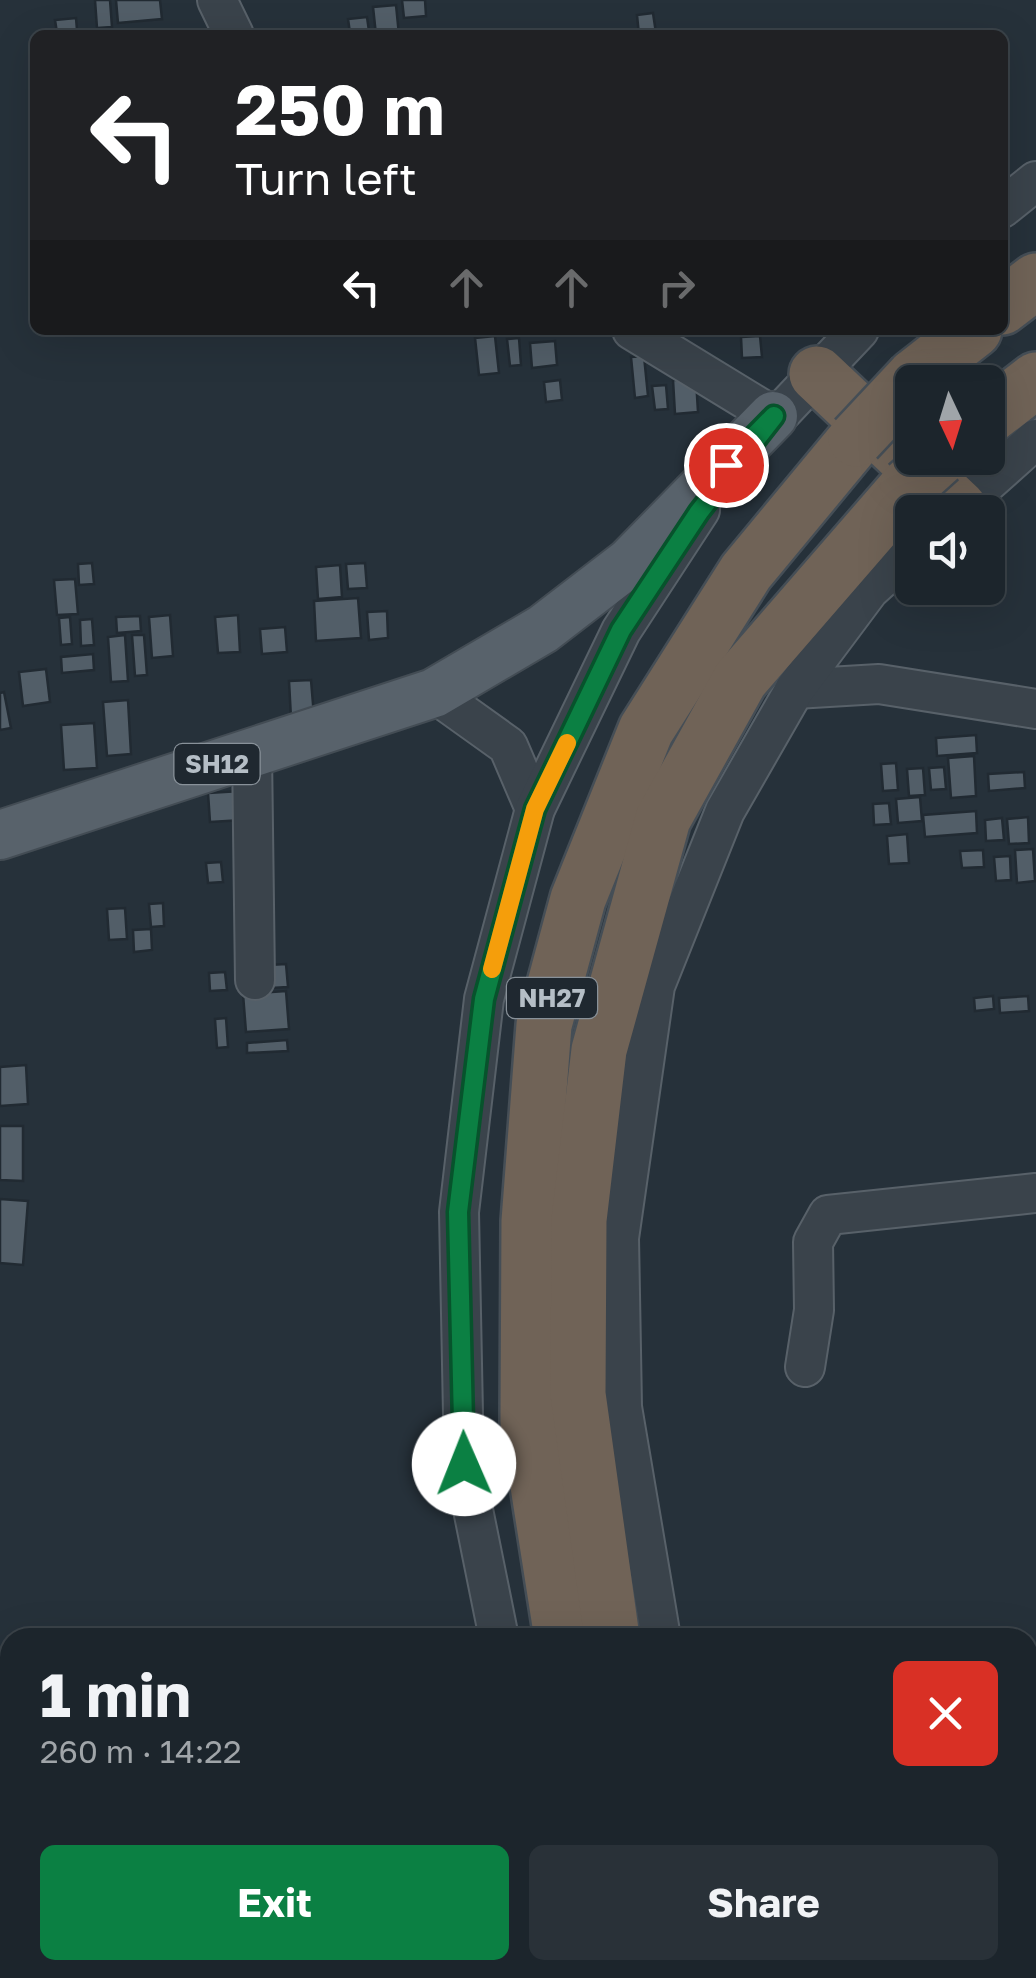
<!DOCTYPE html>
<html lang="en">
<head>
<meta charset="utf-8">
<style>
  body { margin:0; font-family:"Golos Text",sans-serif; background:#293138; color:#f1f3f6; height:100vh; display:flex; flex-direction:column; font-size:38px; white-space:nowrap }
  * { box-sizing:border-box; margin:0 }
  p { font-size:32px; color:#a0a5a9 }
  .icon { flex:none; width:55px; height:55px; fill:none; stroke:currentColor; stroke-width:2; stroke-linecap:round; stroke-linejoin:round }
  .map { position:relative; flex:1; overflow:hidden }
  .drawer { position:absolute; left:0px; top:1628px; width:1038px; height:352px; display:flex; flex-direction:column; background:#1c252c; border-radius:30px 30px 0 0; box-shadow:0 10px 40px #0002,0 0 0 2px #3a4248 }
  .drawer>* { flex:none }
  .hud { position:absolute; left:30px; top:30px; width:978px; height:305px; border-radius:15px; box-shadow:0 10px 40px #0002,0 0 0 2px #3a4248; background:#202124; color:#fff; overflow:hidden }
  .needle { width:65px; rotate:176deg }
  .tools { position:absolute; left:895px; top:365px; display:grid; gap:20px }
  .tools a { display:grid; place-items:center; width:110px; height:110px; border-radius:15px; background:#1c252c; box-shadow:0 10px 40px #0002,0 0 0 2px #3a4248; font-size:50px }
  .pin { position:absolute; display:grid; place-items:center; width:85px; height:85px; color:#fff; margin:-42px; border:5px solid #fff; border-radius:50%; box-shadow:0 2px 10px #0007 }
  .me { position:absolute; width:110px; margin:-55px; rotate:359deg; stroke-linejoin:round; filter:drop-shadow(0 0 8px #0008) }
  .turn { display:flex; align-items:center; gap:35px; height:210px; padding:0 40px; font-size:45px }
  .turn .icon { width:130px; height:130px; stroke-width:2.5 }
  .turn b { display:block; font-size:70px; line-height:85px }
  .lanes { display:flex; align-items:center; height:95px; padding:0 40px; background:#0003; justify-content:center; gap:50px; direction:ltr }
  .lanes .off { opacity:.35 }
  .round { display:grid; place-items:center; flex:none; width:105px; height:105px; border-radius:15px; background:#293138 }
  .overview { display:flex; align-items:center; justify-content:space-between; height:170px; padding:0 40px }
  h1 { font-size:60px; font-weight:700; line-height:75px }
  .button { display:flex; gap:20px; margin-top:auto; padding:20px 40px }
  .button a { flex:1; height:115px; border-radius:15px; background:#0b8043; color:#fff; font-size:40px; font-weight:700; line-height:115px; text-align:center }
  .button a+a { background:#293138; color:#f1f3f6 }
  .map>svg:first-child { display:block }
</style>
</head>
<body>
<div class="map">
<svg width="1036" height="1978" viewBox="0 0 1036 1978">
  <rect width="100%" height="100%" fill="#26313a"/>
  <g fill="#525e68" stroke="#212a32" stroke-width="2.5">
    <polygon points="95,0 110,0 112,27 97,28"/>
    <polygon points="116,0 160,0 162,19 118,23"/>
    <polygon points="402,0 425,0 426,16 404,18"/>
    <polygon points="396,5 399,35 376,35 373,7"/>
    <polygon points="653,13 656,33 639,35 637,15"/>
    <polygon points="367,17 369,31 350,33 348,19"/>
    <polygon points="76,18 77,30 57,33 55,20"/>
    <polygon points="495,336 499,373 479,375 475,338"/>
    <polygon points="760,336 762,357 742,358 741,337"/>
    <polygon points="519,338 521,365 510,366 507,339"/>
    <polygon points="555,341 557,365 532,368 530,343"/>
    <polygon points="644,356 648,396 635,398 631,357"/>
    <polygon points="696,379 698,412 675,414 673,380"/>
    <polygon points="560,380 562,400 546,402 544,382"/>
    <polygon points="666,385 668,409 655,410 652,386"/>
    <polygon points="92,563 94,584 79,585 78,564"/>
    <polygon points="365,563 367,588 348,589 346,564"/>
    <polygon points="340,565 342,597 318,599 316,567"/>
    <polygon points="75,579 78,614 57,615 54,580"/>
    <polygon points="358,598 361,638 316,641 314,601"/>
    <polygon points="387,611 388,638 369,640 367,612"/>
    <polygon points="170,615 173,656 152,658 149,617"/>
    <polygon points="238,615 240,652 218,653 215,617"/>
    <polygon points="140,616 141,631 117,633 116,617"/>
    <polygon points="70,617 72,644 61,645 59,618"/>
    <polygon points="92,619 94,645 81,646 80,620"/>
    <polygon points="285,627 287,652 262,654 260,629"/>
    <polygon points="125,635 128,681 111,682 108,637"/>
    <polygon points="132,635 144,635 147,675 135,676"/>
    <polygon points="93,654 94,670 62,673 61,657"/>
    <polygon points="46,669 50,702 23,706 19,672"/>
    <polygon points="311,680 314,716 291,718 289,681"/>
    <polygon points="4,692 11,728 0,730 0,693"/>
    <polygon points="128,700 131,754 107,756 103,702"/>
    <polygon points="94,723 97,768 64,770 61,725"/>
    <polygon points="976,735 977,753 937,756 936,738"/>
    <polygon points="974,756 976,796 951,798 948,758"/>
    <polygon points="896,763 898,790 883,791 881,764"/>
    <polygon points="944,767 946,789 931,790 929,768"/>
    <polygon points="923,768 925,795 909,796 907,769"/>
    <polygon points="1024,772 1025,788 989,791 988,774"/>
    <polygon points="241,791 243,820 210,822 208,793"/>
    <polygon points="920,797 922,821 898,823 896,799"/>
    <polygon points="889,803 891,824 874,825 873,804"/>
    <polygon points="976,811 977,833 925,837 923,815"/>
    <polygon points="1028,817 1029,843 1009,844 1007,819"/>
    <polygon points="1002,818 1004,840 986,841 985,820"/>
    <polygon points="907,834 909,863 889,864 887,836"/>
    <polygon points="1033,849 1035,881 1017,883 1015,850"/>
    <polygon points="983,850 984,867 962,868 960,851"/>
    <polygon points="1010,856 1011,880 996,881 994,857"/>
    <polygon points="221,862 223,882 208,883 206,863"/>
    <polygon points="163,903 164,926 151,927 149,904"/>
    <polygon points="125,908 127,939 109,940 107,909"/>
    <polygon points="151,929 152,950 134,952 133,930"/>
    <polygon points="286,964 288,987 271,988 269,965"/>
    <polygon points="225,972 227,990 210,991 209,973"/>
    <polygon points="286,991 289,1029 246,1032 243,994"/>
    <polygon points="993,996 994,1009 975,1011 974,998"/>
    <polygon points="1028,996 1029,1011 1000,1013 999,998"/>
    <polygon points="226,1018 228,1047 217,1048 215,1019"/>
    <polygon points="287,1040 288,1051 247,1053 247,1043"/>
    <polygon points="26,1065 28,1104 0,1106 0,1067"/>
    <polygon points="0,1126 23,1126 23,1181 0,1180"/>
    <polygon points="0,1199 28,1201 23,1265 0,1263"/>
    <polygon points="15,1970 52,1970 52,1978 16,1978"/>
  </g>
  <g fill="none" stroke-linecap="round" stroke-linejoin="round">
    <g stroke="#586169" stroke-width="42">
      <g id="minor">
        <polyline points="217,0 234,35"/>
        <polyline points="1002,208 1036,181"/>
        <polyline points="632,330 773,416"/>
        <polyline points="756,439 859,330"/>
        <polyline points="954,512 1036,439"/>
        <polyline points="795,689 879,684 1036,709"/>
        <polyline points="434,693 508,746 535,809"/>
        <polyline points="252,753 255,980"/>
        <polyline points="805,1367 814,1310 813,1242 828,1215 1036,1193"/>
        <polyline points="499,1638 464,1465 459,1212 484,999 535,809 621,631 700,510"/>
        <polyline points="661,1638 622,1407 619,1238 655,986 725,811 795,689 869,590 912,551"/>
        <polyline points="569,1970 571,1978"/>
        <polyline points="728,1970 729,1978"/>
      </g>
    </g>
    <g stroke="#434c54" stroke-width="52">
      <polyline id="major" points="0,835 434,693 543,629 630,562 773,416"/>
    </g>
    <g stroke="#454e56" stroke-width="60">
      <g id="highway">
        <polyline points="1002,307 1036,281"/>
        <polyline points="817,374 959,508"/>
        <polyline points="914,377 974,330"/>
        <polyline points="988,417 1036,380"/>
        <polyline points="562,1638 528,1422 529,1221 544,1025 578,899 646,730 746,572 856,439"/>
        <polyline points="612,1638 578,1394 579,1220 599,1050 663,819 740,680 908,486"/>
        <polyline points="624,1970 625,1978"/>
        <polyline points="675,1970 676,1978"/>
      </g>
    </g>
    <use href="#minor" stroke="#3a434b" stroke-width="38"/>
    <use href="#major" stroke="#58626b" stroke-width="48"/>
    <use href="#highway" stroke="#706357" stroke-width="55"/>
    <g stroke="#454e56" stroke-width="60" stroke-linecap="butt">
      <g id="highway-bridge">
        <polyline points="856,439 914,377"/>
        <polyline points="908,486 939,458"/>
      </g>
    </g>
    <use href="#highway-bridge" stroke="#706357" stroke-width="55"/>
  </g>
  <g fill="none" stroke-linecap="round" stroke-linejoin="round">
    <g stroke="#07532c" stroke-width="25">
      <polyline id="route" points="464,1464 458,1212 484,999 535,809 621,630 699,512 774,416 726,465"/>
    </g>
    <use href="#route" stroke="#0b8043" stroke-width="18"/>
    <polyline stroke="#f59e0b" stroke-width="18" points="492,969 535,809 567,743"/>
  </g>
  <g text-anchor="middle" stroke-width="10" stroke-linejoin="round" paint-order="stroke">
    <g fill="#1f2830" stroke="#889199" stroke-width="2.5">
      <rect x="174.5" y="744" width="85" height="40" rx="8"/>
      <rect x="507" y="978" width="90" height="40" rx="8"/>
    </g>
    <g font-size="25" font-weight="bold" fill="#b5bec6">
      <text x="217" y="773">SH12</text>
      <text x="552" y="1007">NH27</text>
    </g>
  </g>
</svg>
<div class="tools">
<a><svg class="needle" viewBox="-14 -14 28 28"><path d="M0-13l5 13h-10z" fill="#e53935"/><path d="M0 13l5-13h-10z" fill="#a0a5a9"/></svg></a>
<a><svg class="icon" aria-label="sound" viewBox="0 0 24 24"><path d="M4 9h4l5-4v14l-5-4H4zM17 9q2 3 0 6"/></svg></a>
</div>
<div class="pin" style="left:726px;top:465px;background:#d93025"><svg class="icon" aria-label="arrive" viewBox="0 0 24 24"><path d="M6 21V4h12l-3 4 3 4H6"/></svg></div>
<svg class="me" style="left:464px;top:1464px" viewBox="-20 -20 40 40"><circle r="19" fill="#fff"/><path d="M0-13L10 11 0 6-10 11z" fill="#0b8043"/></svg>
<div class="hud">
<div class="turn"><svg class="icon" aria-label="left" viewBox="0 0 24 24"><path d="M17 20v-9H6M10 6l-5 5 5 5"/></svg><div><b>250 m</b>Turn left</div></div>
<div class="lanes"><svg class="icon" aria-label="left" viewBox="0 0 24 24"><path d="M17 20v-9H6M10 6l-5 5 5 5"/></svg><svg class="icon off" aria-label="ahead" viewBox="0 0 24 24"><path d="M12 20V5M6 11l6-6 6 6"/></svg><svg class="icon off" aria-label="ahead" viewBox="0 0 24 24"><path d="M12 20V5M6 11l6-6 6 6"/></svg><svg class="icon off" aria-label="right" viewBox="0 0 24 24"><path d="M7 20v-9h11M14 6l5 5-5 5"/></svg></div>
</div>
<section class="drawer">
<div class="overview"><div><h1>1 min</h1><p>260 m · 14:22</p></div><a class="round" style="background:#d93025;color:#fff"><svg class="icon" aria-label="close" viewBox="0 0 24 24"><path d="M6 6l12 12M18 6L6 18"/></svg></a></div>
<div class="button"><a>Exit</a><a>Share</a></div>
</section>
</div>
</body>
</html>
